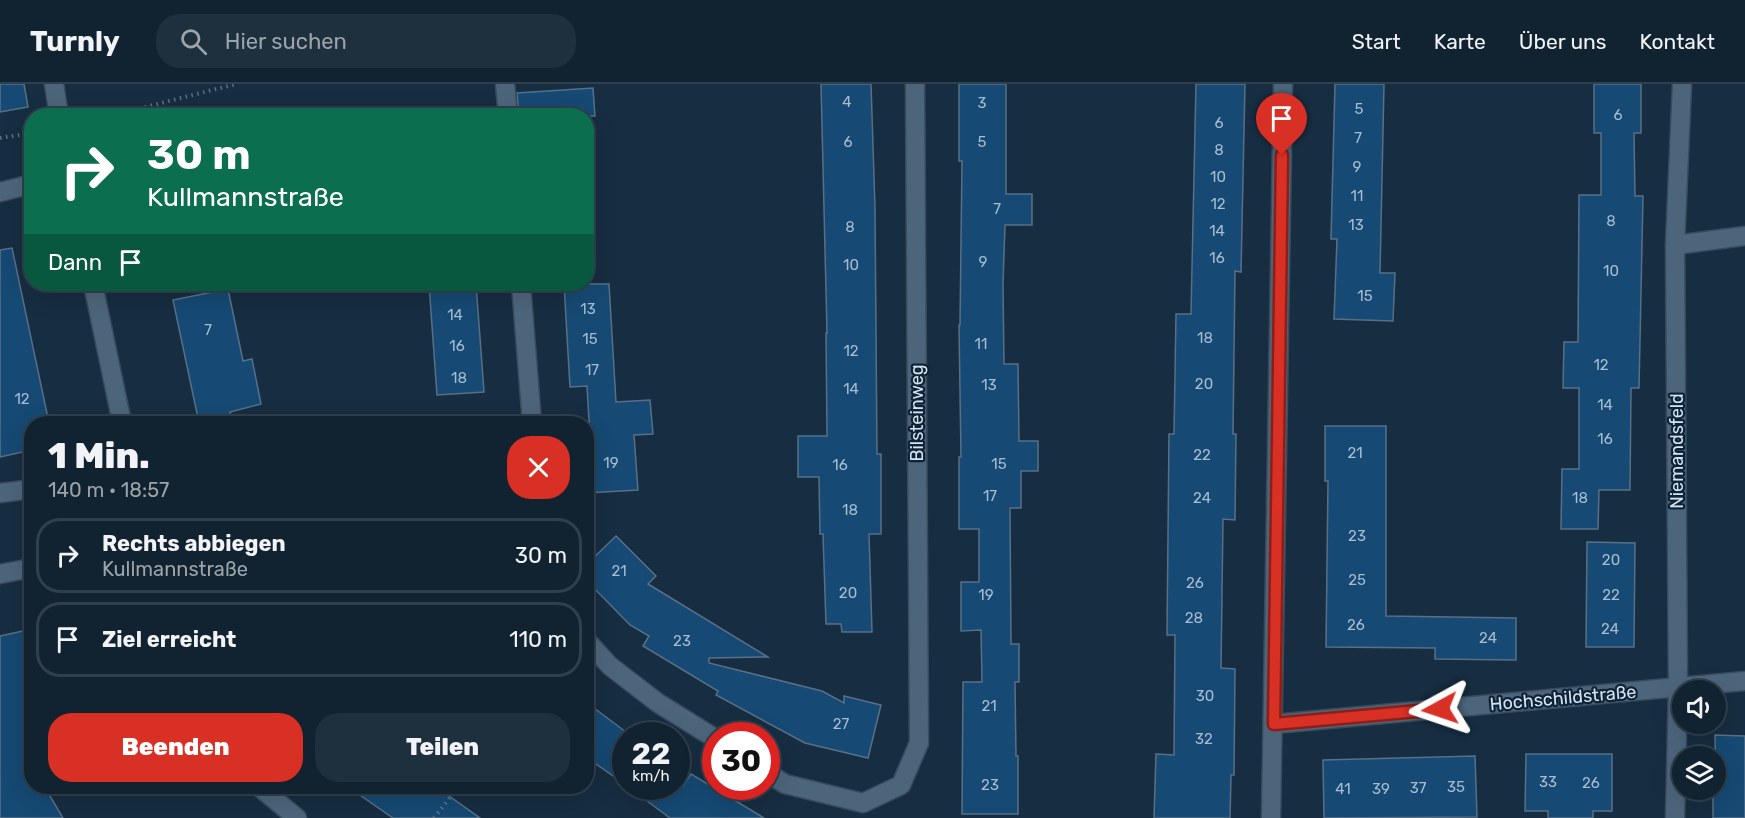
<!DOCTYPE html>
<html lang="de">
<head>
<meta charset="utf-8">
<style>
  body { margin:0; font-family:Rubik,sans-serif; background:#1e2f3d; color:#f1f3f6; height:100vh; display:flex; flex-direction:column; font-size:22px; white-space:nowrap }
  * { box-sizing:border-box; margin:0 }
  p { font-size:20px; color:#9ca4ab }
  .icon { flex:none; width:33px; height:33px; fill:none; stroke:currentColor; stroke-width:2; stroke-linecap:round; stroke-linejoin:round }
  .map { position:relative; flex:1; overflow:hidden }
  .panel { position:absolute; left:24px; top:332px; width:570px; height:378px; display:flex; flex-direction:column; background:#112231; border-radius:24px; box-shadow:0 6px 24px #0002,0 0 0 2px #303f4d }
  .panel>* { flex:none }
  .top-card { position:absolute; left:24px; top:24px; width:570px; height:183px; border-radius:24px; box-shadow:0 6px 24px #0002,0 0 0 2px #303f4d; background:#0b6e4f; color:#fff; overflow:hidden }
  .buttons { position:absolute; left:1672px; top:596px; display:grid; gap:12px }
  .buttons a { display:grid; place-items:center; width:54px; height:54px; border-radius:50%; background:#112231; box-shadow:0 6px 24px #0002,0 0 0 2px #303f4d; font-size:30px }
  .speed { position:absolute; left:612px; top:638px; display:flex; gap:12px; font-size:30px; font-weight:700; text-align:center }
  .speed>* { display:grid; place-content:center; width:78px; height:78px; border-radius:50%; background:#112231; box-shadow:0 6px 24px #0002,0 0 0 2px #303f4d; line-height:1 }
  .speed small { font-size:15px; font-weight:400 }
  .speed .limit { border:9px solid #d22; background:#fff; color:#111 }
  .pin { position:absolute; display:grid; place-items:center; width:51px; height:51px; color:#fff; margin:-62px -26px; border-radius:50% 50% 50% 0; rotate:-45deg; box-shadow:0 0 6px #0007 }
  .pin .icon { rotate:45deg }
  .me { position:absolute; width:66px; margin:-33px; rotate:265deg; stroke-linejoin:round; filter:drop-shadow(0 0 4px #0008) }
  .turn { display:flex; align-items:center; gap:21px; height:126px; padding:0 24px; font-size:27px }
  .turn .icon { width:78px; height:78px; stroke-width:2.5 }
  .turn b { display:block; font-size:42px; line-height:51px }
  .then { display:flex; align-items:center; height:57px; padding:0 24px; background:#0003; gap:12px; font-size:22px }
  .round { display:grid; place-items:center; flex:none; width:63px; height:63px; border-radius:24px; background:#1e2f3d }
  .summary { display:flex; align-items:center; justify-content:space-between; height:102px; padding:0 24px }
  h1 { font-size:36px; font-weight:800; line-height:45px }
  .primary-button { display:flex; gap:12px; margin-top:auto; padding:12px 24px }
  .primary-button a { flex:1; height:69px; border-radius:24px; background:#d93025; color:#fff; font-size:24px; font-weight:800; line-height:69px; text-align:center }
  .primary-button a+a { background:#1e2f3d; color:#f1f3f6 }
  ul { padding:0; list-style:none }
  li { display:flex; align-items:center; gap:18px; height:75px; margin:0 12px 9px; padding:0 12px; border:3px solid #303f4d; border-radius:24px }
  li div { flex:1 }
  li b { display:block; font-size:22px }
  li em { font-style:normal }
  header { display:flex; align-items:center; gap:36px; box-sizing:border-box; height:84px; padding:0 30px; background:#112231; border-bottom:2px solid #303f4d }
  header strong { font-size:28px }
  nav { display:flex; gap:33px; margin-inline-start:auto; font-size:21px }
  .search { width:420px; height:54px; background:#1e2f3d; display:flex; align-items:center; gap:15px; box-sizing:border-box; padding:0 21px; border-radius:24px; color:#9ca4ab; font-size:22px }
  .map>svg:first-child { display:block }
</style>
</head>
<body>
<header>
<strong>Turnly</strong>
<div class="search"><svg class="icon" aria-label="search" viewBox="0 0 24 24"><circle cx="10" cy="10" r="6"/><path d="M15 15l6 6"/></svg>Hier suchen</div>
<nav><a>Start</a><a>Karte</a><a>Über uns</a><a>Kontakt</a></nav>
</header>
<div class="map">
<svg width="1745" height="734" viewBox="0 0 1745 734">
  <rect width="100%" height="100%" fill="#172d41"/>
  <g fill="#164973" stroke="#587087" stroke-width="1.5">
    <polygon points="0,0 24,0 28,23 0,28"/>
    <polygon points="821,0 871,0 875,124 877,370 881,370 881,450 869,450 872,548 842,548 841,540 826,540 823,450 820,450 819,393 798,393 798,352 827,352 826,249 827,249"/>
    <polygon points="959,0 1006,0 1006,110 1032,110 1032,141 1005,141 1003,199 1004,280 1018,280 1019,357 1038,357 1038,387 1021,387 1021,424 1010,424 1011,560 1019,560 1019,598 1015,598 1016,672 1018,672 1018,730 962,730 963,598 982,598 981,546 961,547 961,498 979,498 979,445 959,445 959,373 961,373 959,241 960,241 962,77 959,77"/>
    <polygon points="1196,0 1245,0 1241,188 1235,187 1233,350 1236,350 1235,436 1223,435 1221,584 1235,585 1234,691 1231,691 1230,734 1154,734 1156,670 1174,671 1175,551 1167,551 1169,350 1174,350 1176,230 1191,230"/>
    <polygon points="1335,0 1384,0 1380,189 1395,189 1393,237 1334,235 1337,155 1331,155"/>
    <polygon points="1594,0 1641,0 1641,49 1634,49 1635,112 1643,112 1639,304 1631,304 1630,406 1599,406 1598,445 1561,445 1562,385 1579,385 1579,304 1563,304 1564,258 1578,258 1579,111 1601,111 1601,49 1594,49"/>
    <polygon points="593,4 595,32 519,32 517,9"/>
    <polygon points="12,164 49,339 32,339 32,366 0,373 0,166"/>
    <polygon points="429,200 476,200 484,308 437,311"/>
    <polygon points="564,200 609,200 616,318 650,316 653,350 634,351 638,406 586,409 586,354 590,354 587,302 570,303"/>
    <polygon points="228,205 243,277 252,275 261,320 230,328 232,339 199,339 173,216"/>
    <polygon points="1325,342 1386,342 1386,532 1516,534 1516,576 1435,575 1435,564 1326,563 1328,397 1325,397"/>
    <polygon points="616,452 656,492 648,500 768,573 709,574 709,579 822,607 844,619 844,612 881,621 868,674 805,659 716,611 718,607 643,562 649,552 630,541 586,496 586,481"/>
    <polygon points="1587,458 1635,459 1634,563 1586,563"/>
    <polygon points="32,545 32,702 44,702 63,734 0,734 0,552"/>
    <polygon points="586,618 626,648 626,701 586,673"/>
    <polygon points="1715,651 1745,652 1745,734 1713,734 1713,705 1716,705"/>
    <polygon points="1526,670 1612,670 1612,727 1593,727 1593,734 1548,734 1548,727 1525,727"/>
    <polygon points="1475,672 1477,733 1324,734 1323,676"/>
    <polygon points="691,690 764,734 670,734 627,702 683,702"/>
    <polygon points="347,702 435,702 480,734 393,734"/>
  </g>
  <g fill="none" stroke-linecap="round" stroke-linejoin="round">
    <g stroke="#384b5b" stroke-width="21">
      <g id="minor">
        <polyline points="54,0 59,32"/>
        <polyline points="505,0 508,32"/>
        <polyline points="0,108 32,100"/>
        <polyline points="1675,161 1745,152"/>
        <polyline points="93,200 122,339"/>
        <polyline points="521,200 532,339"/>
        <polyline points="0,409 32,405"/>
        <polyline points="0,490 32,484"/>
        <polyline points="586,556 610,582 658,619 716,655"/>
        <polyline points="1274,640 1745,597"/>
        <polyline points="766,688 785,700 863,719 901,701 919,659 915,0"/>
        <polyline points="258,702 297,734"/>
        <polyline points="1271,734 1283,0"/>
        <polyline points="1675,734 1678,603 1675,161 1682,0"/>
      </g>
    </g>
    <g stroke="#5e7183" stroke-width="4" stroke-dasharray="1.5 4.5" stroke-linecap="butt">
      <polyline points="110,32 236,0"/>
      <polyline points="0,54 32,49"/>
      <polyline points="434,734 459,702"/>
    </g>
    <use href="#minor" stroke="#4d657b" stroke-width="18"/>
  </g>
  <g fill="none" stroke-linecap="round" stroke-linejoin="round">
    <g stroke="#8d1f18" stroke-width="15">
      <polyline id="route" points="1282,71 1274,640 1440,625"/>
    </g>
    <use href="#route" stroke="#d93025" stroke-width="10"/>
  </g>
  <g text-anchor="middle" stroke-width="4.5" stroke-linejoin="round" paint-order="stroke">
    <g font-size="15" fill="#a5bcd1">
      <text x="847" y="23">4</text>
      <text x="982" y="24">3</text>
      <text x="1359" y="30">5</text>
      <text x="1618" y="36">6</text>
      <text x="1219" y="44">6</text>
      <text x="1358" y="59">7</text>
      <text x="848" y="63">6</text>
      <text x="982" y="63">5</text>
      <text x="1219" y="71">8</text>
      <text x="1357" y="88">9</text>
      <text x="1218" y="98">10</text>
      <text x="1357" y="117">11</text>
      <text x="1218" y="125">12</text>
      <text x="997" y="130">7</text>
      <text x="1611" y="142">8</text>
      <text x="1356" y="146">13</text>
      <text x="850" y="148">8</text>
      <text x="1217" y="152">14</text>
      <text x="1217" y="179">16</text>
      <text x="983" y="183">9</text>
      <text x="851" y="186">10</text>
      <text x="1611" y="192">10</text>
      <text x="1365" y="217">15</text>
      <text x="588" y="230">13</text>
      <text x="455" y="236">14</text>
      <text x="208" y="251">7</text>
      <text x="1205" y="259">18</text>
      <text x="590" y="260">15</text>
      <text x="981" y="265">11</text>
      <text x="457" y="267">16</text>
      <text x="851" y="272">12</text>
      <text x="1601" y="286">12</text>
      <text x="592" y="291">17</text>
      <text x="459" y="299">18</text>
      <text x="1204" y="305">20</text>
      <text x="989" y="306">13</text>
      <text x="851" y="310">14</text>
      <text x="22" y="320">12</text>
      <text x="1605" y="326">14</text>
      <text x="1605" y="360">16</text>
      <text x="1355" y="374">21</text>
      <text x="1202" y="376">22</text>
      <text x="611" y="384">19</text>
      <text x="999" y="385">15</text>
      <text x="840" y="386">16</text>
      <text x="990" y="417">17</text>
      <text x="1202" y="419">24</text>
      <text x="1580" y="419">18</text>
      <text x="850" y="431">18</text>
      <text x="1357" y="457">23</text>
      <text x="1611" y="481">20</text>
      <text x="619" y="492">21</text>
      <text x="1357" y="501">25</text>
      <text x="1195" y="504">26</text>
      <text x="848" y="514">20</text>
      <text x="986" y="516">19</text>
      <text x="1611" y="516">22</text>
      <text x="1194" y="539">28</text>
      <text x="1356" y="546">26</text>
      <text x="1610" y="550">24</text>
      <text x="1488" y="559">24</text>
      <text x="682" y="562">23</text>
      <text x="1205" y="617">30</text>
      <text x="989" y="627">21</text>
      <text x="841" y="645">27</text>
      <text x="1204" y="660">32</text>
      <text x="1548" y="703">33</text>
      <text x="1591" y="704">26</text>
      <text x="990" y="706">23</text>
      <text x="1456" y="708">35</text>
      <text x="1418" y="709">37</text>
      <text x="1343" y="710">41</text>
      <text x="1381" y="710">39</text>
    </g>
    <g font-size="18" fill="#d5e3f0" stroke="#0d2337">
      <text transform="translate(917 329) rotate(-90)" y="6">Bilsteinweg</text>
      <text transform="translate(1677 367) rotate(-90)" y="6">Niemandsfeld</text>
      <text transform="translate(1563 614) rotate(-5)" y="6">Hochschildstraße</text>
    </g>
  </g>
</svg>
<div class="buttons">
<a><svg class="icon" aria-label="sound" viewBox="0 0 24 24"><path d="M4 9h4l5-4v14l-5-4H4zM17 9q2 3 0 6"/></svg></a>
<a><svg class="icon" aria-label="layers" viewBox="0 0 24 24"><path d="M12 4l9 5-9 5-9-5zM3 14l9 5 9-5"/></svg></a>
</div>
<div class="speed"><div>22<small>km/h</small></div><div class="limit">30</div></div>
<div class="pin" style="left:1282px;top:71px;background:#d93025"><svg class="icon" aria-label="arrive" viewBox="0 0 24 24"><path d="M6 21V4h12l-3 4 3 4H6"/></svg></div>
<svg class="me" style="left:1440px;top:625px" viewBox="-20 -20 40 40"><path d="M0-17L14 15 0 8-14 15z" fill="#d93025" stroke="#fff" stroke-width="4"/></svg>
<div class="top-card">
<div class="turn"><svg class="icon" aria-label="right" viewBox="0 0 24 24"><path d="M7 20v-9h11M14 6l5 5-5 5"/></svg><div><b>30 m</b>Kullmannstraße</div></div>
<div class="then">Dann<svg class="icon" aria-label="arrive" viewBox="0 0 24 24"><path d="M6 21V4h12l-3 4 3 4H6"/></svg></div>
</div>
<section class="panel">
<div class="summary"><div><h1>1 Min.</h1><p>140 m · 18:57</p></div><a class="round" style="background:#d93025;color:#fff"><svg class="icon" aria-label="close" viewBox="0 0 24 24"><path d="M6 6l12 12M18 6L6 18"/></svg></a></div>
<ul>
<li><svg class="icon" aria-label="right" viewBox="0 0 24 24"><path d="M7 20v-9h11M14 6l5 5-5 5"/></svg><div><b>Rechts abbiegen</b><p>Kullmannstraße</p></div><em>30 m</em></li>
<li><svg class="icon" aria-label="arrive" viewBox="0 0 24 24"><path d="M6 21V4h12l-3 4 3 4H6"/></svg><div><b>Ziel erreicht</b></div><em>110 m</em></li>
</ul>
<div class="primary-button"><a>Beenden</a><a>Teilen</a></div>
</section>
</div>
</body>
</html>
